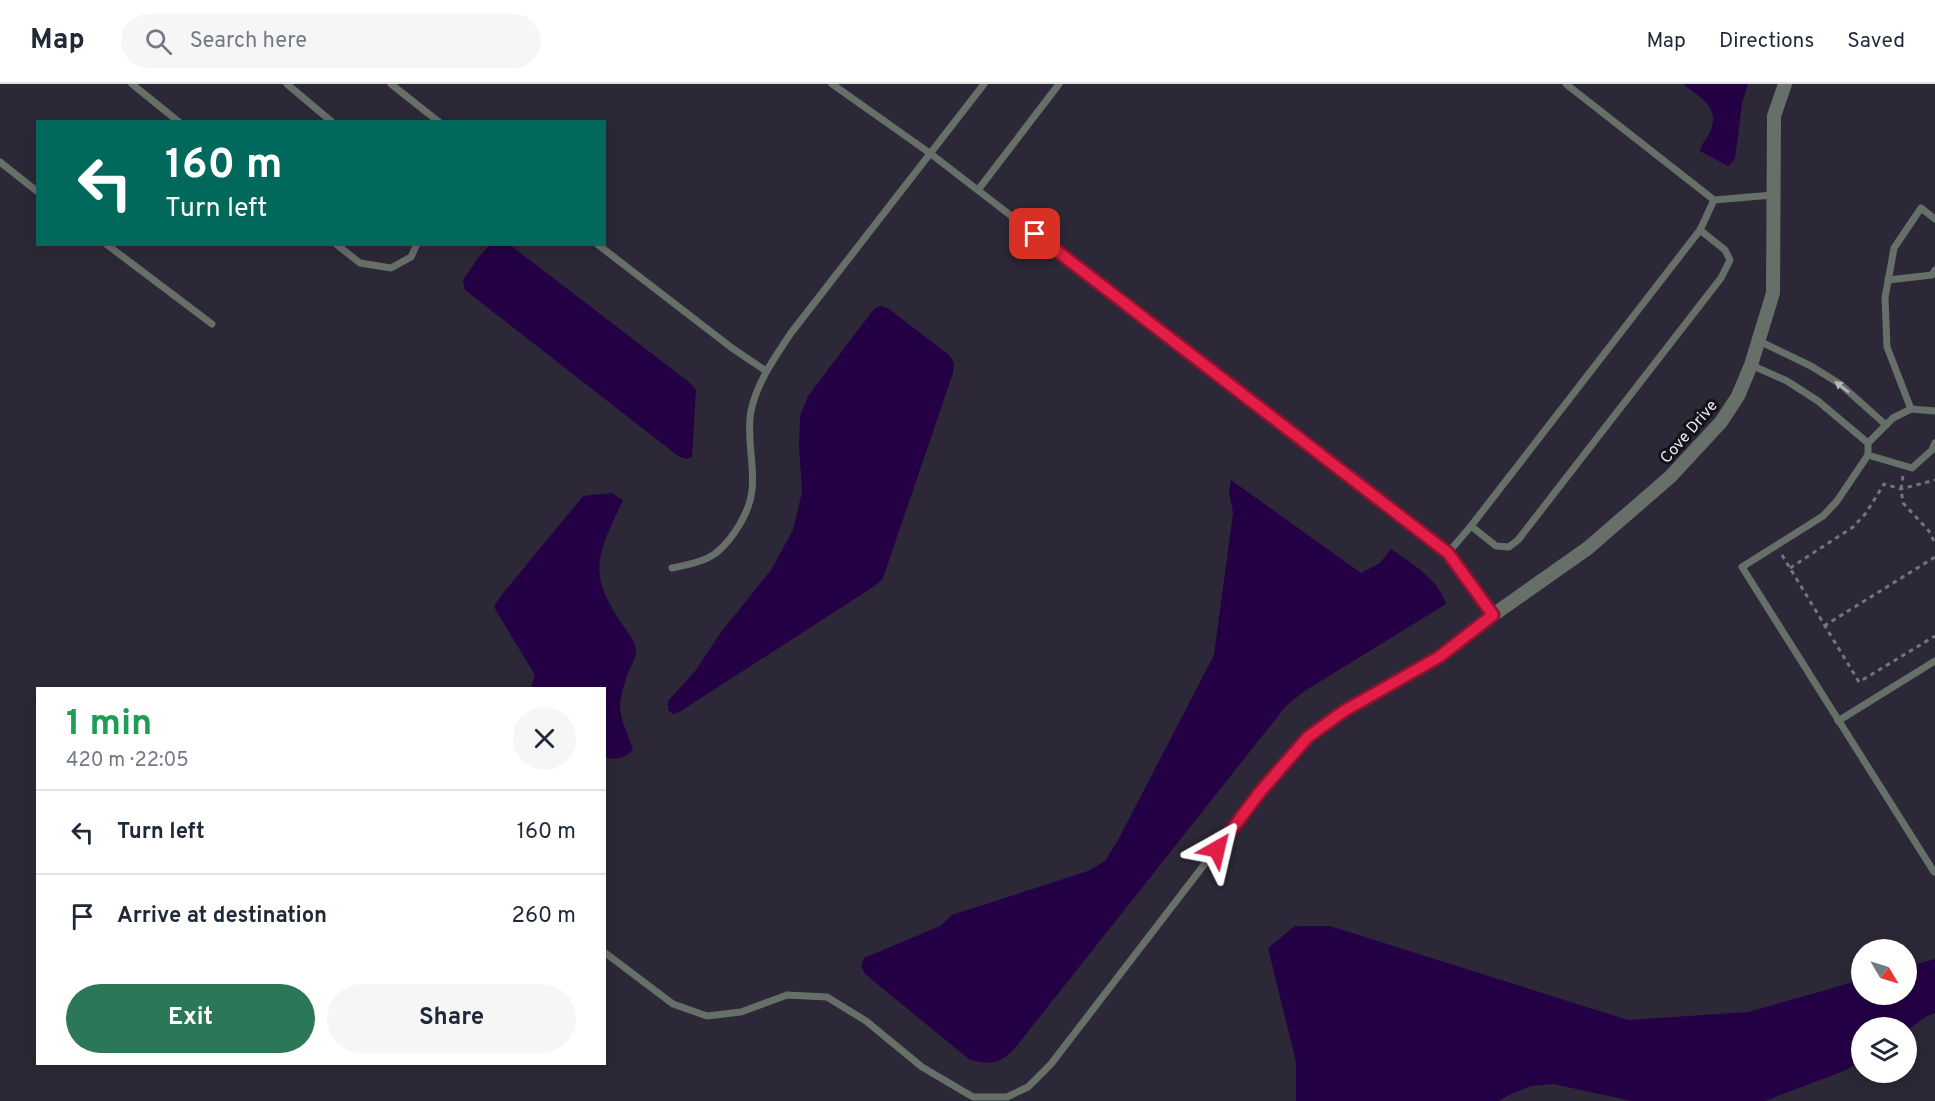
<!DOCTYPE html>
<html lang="en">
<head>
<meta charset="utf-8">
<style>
  body { margin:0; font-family:Overpass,sans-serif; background:#f6f6f7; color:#1f2937; height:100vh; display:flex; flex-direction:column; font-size:22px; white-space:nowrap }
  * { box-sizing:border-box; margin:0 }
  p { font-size:20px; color:#747a83 }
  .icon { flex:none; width:33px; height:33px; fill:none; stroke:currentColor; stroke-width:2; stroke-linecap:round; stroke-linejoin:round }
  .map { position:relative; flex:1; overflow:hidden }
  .side { position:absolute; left:36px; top:603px; width:570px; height:378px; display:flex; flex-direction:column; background:#fff; border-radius:0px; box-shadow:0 3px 15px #0003 }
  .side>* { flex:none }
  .banner { position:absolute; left:36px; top:36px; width:570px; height:126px; border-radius:0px; box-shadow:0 3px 15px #0003; background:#00695c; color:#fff; overflow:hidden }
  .needle { width:39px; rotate:128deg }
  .tools { position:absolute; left:1851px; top:855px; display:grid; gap:12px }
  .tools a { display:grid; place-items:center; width:66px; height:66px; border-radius:50%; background:#fff; box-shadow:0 3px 15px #0003; font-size:30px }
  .pin { position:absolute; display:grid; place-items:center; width:51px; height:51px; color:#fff; margin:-26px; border-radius:12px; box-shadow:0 3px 9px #0006 }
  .me { position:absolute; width:66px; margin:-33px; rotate:37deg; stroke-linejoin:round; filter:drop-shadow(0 0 4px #0008) }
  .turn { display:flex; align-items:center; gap:21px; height:126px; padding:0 30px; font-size:27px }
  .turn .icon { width:78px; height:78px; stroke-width:2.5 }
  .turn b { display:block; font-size:42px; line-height:51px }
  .round { display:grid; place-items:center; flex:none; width:63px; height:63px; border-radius:32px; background:#f6f6f7 }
  .head { display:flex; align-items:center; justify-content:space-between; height:102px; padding:0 30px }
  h1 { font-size:36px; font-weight:700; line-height:45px; color:#1e9e55 }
  .action { display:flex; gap:12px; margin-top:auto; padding:12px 30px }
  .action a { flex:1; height:69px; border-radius:36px; background:#2a7858; color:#fff; font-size:24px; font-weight:700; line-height:69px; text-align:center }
  .action a+a { background:#f6f6f7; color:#1f2937 }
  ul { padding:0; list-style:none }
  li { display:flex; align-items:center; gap:18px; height:84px; padding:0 30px; border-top:2px solid #e0e1e3 }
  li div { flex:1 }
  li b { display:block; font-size:22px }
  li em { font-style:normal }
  header { display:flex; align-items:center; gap:36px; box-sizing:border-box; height:84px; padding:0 30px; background:#fff; border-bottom:2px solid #e0e1e3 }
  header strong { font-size:28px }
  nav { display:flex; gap:33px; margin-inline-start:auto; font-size:21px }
  .search { width:420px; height:54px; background:#f6f6f7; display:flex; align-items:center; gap:15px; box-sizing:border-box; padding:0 21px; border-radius:33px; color:#747a83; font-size:22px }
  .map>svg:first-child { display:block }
</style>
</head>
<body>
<header>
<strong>Map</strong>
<div class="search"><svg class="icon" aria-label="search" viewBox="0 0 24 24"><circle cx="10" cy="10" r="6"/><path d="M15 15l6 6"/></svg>Search here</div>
<nav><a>Map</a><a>Directions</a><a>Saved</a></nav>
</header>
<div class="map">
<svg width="1935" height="1017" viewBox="0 0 1935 1017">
  <rect width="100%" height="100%" fill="#2d2837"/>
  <g fill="#240045">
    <path d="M1683,0H1748L1742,20L1735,75L1728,82L1700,67C1702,58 1708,54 1711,46C1720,22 1698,12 1683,0Z"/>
    <polygon points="491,160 510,161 689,298 696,306 692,373 686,375 678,372 465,206 463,196 478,174"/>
    <polygon points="881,222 889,225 949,271 954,279 953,289 883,494 876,501 681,627 673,630 668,626 668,617 696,586 721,548 771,486 793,446 802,408 799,362 800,332 808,312 874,225"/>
    <path d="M1231,396L1361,489L1380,479L1391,465C1412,480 1438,494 1446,520L1303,608L1286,622L1015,964C1000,980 992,981 970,976L865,890L861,882L864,874L940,842L952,831L1088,787L1105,777L1117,758L1214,571L1233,429L1229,408Z"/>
    <path d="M612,409L623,416C598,470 586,487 622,540C627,548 637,558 636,569C635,577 628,586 626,595C624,603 620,613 620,622C620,636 629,652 633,666C625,674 615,677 605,673L604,604H531L535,591L494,523L500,513L583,412Z"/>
    <polygon points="1295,842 1330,842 1628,936 1748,928 1861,896 1862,910 1906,910 1907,883 1935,875 1935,929 1927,932 1907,946 1906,944 1862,944 1861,976 1846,986 1765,1017 1632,1017 1553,1000 1531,1002 1509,1011 1499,1017 1296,1017 1296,978 1268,864"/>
  </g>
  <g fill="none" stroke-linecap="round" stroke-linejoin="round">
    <g stroke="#76727f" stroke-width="3" stroke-dasharray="4.5 4.5" stroke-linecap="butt">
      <polyline points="1903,392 1901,405 1903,419 1929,447 1935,459"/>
      <polyline points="1782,471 1859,598 1935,552"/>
      <polyline points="1790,484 1853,443 1866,429 1884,400 1901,405 1935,396"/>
      <polyline points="1824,542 1935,473"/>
    </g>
    <g stroke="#676f69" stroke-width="7">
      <polyline points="132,0 179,38"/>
      <polyline points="287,0 332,38"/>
      <polyline points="391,0 439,38"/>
      <polyline points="1566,0 1714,116"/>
      <polyline points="0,78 38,108"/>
      <polyline points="978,106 1059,0"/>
      <polyline points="106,160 212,240"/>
      <polyline points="336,160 360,179 391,184 411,173 417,160"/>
      <polyline points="597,160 732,264 766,287"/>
      <polyline points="1888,196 1932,191 1935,186"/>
      <polyline points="1759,257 1811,282 1840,300 1886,341"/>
      <polyline points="1751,281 1787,297 1818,317 1868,359"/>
      <polyline points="1911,325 1887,263 1885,214 1894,164 1921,124 1935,135"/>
      <polyline points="1935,327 1911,325 1893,334 1868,359 1868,371 1837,417 1823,432 1742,483 1934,788 1935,788"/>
      <polyline points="1868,371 1912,384 1932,366 1935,359"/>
      <polyline points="1471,442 1700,146"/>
      <polyline points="1448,469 1471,442 1496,462 1509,463 1518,456 1721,194 1730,176 1725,166 1700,146 1714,116 1773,111"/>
      <path d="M672,484C686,481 704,478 716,469C733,455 750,428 752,406C755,380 746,353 751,327C757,298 775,273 791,249L984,0"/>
      <polyline points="1838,637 1935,577"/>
      <polyline points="604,868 673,920 707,932 741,928 787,911 827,913 866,937 922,983 973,1013 1007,1013 1028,1003 1051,980 1260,708 1308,653 1344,627 1439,573 1493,531 1448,469 931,70 832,0"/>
    </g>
    <polyline stroke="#676f69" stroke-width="14" points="1493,531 1588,464 1670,393 1721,338 1738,312 1751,281 1773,209 1774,32 1785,0"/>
  </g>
  <defs><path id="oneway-solid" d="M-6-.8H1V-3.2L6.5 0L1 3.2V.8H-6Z" transform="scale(1.5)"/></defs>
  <use fill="#b7b8bc" href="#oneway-solid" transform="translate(1842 303) rotate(-142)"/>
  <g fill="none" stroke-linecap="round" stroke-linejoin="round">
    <g stroke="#92132f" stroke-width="15">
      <polyline id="route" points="1035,150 1448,469 1493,531 1439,573 1344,627 1308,653 1260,708 1217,765"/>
    </g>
    <use href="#route" stroke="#e11d48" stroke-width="10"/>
  </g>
  <g text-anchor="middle" stroke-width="6" stroke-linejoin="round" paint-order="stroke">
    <g font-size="16" fill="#ece9f3" stroke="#141219">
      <text transform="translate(1688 347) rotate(-49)" y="6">Cove Drive</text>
    </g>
  </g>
</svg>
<div class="tools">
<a><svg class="needle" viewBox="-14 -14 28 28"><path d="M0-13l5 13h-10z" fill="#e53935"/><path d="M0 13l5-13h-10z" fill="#747a83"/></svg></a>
<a><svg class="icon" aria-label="layers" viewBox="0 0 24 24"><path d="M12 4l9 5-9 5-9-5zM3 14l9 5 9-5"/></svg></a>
</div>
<div class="pin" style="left:1035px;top:150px;background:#d93025"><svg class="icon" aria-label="arrive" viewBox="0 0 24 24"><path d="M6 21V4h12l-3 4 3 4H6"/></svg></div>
<svg class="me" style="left:1217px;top:765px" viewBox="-20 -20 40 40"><path d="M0-17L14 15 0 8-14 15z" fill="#e11d48" stroke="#fff" stroke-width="4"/></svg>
<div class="banner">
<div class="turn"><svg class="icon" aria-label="left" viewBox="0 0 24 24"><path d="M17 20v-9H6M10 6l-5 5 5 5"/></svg><div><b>160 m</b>Turn left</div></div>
</div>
<section class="side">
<div class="head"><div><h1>1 min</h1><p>420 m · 22:05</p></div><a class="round"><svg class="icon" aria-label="close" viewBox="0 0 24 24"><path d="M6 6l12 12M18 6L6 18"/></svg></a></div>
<ul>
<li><svg class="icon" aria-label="left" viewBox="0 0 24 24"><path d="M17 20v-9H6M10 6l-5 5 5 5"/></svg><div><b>Turn left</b></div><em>160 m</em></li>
<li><svg class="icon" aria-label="arrive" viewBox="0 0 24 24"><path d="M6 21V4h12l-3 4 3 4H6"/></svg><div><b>Arrive at destination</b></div><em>260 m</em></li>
</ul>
<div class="action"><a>Exit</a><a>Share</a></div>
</section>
</div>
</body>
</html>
